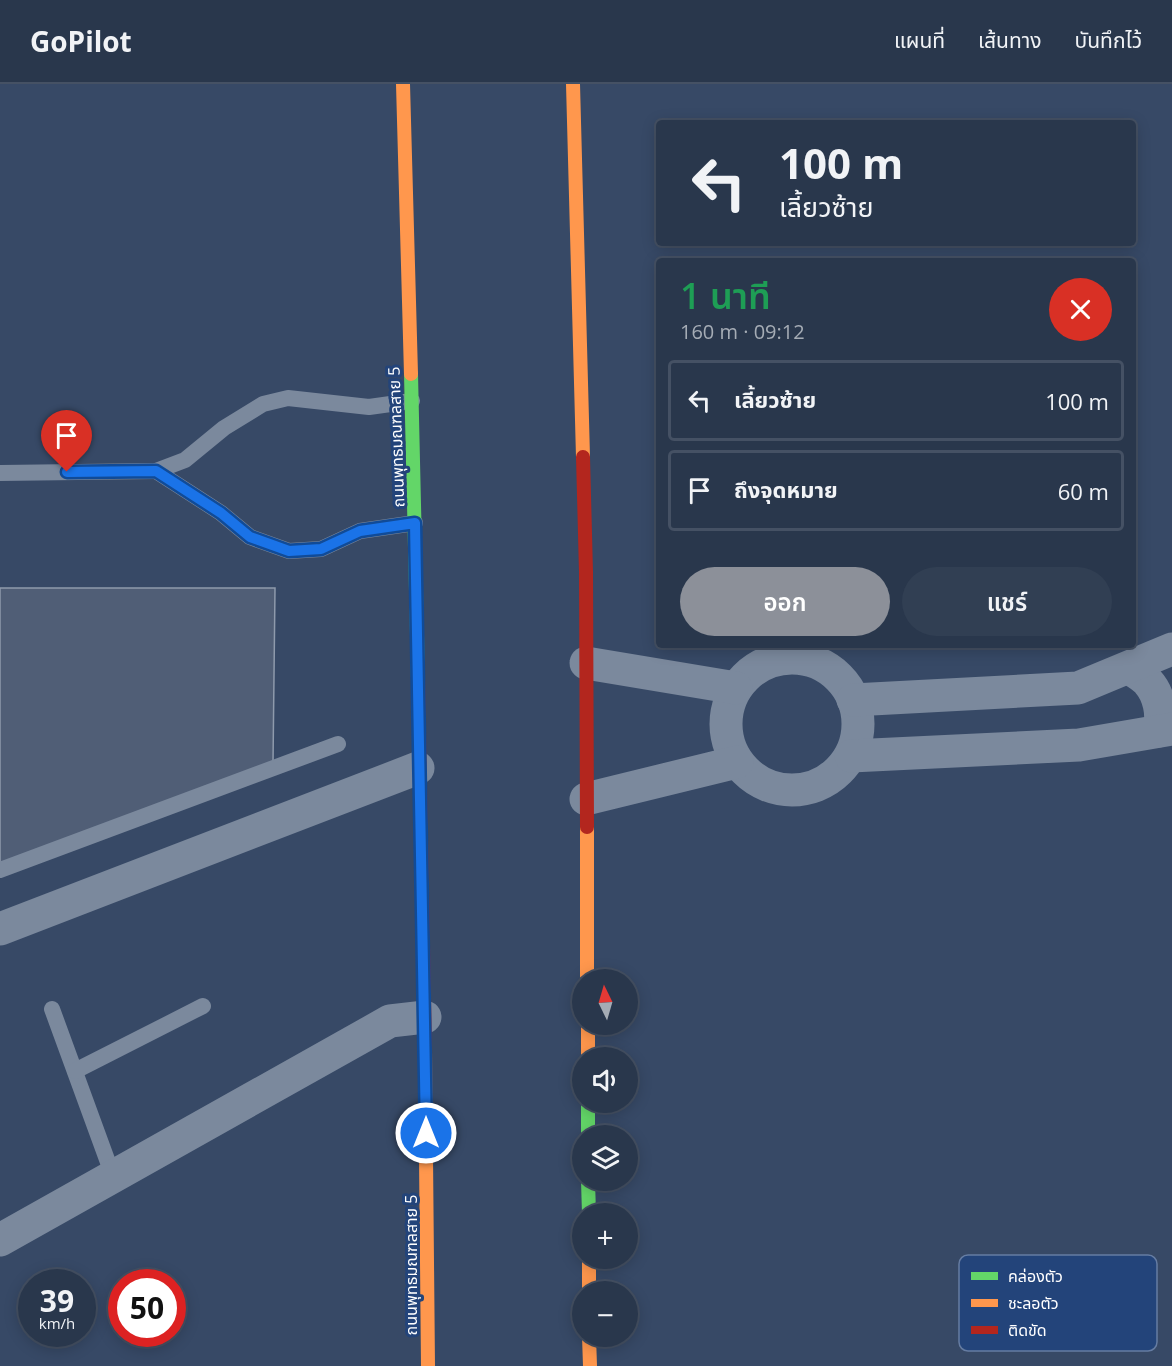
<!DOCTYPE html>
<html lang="th">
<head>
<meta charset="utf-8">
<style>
  body { margin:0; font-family:"Open Sans","Noto Sans Thai",sans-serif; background:#313f53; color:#f1f3f6; height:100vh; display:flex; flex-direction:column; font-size:22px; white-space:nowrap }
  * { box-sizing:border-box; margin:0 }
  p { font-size:20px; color:#a5acb5 }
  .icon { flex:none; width:33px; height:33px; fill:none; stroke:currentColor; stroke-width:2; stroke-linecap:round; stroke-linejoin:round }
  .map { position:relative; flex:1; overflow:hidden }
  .sheet { position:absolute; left:656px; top:174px; width:480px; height:390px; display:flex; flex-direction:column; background:#29374c; border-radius:6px; box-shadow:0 3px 15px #0003,0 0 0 2px #455164 }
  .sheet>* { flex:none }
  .hud { position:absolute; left:656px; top:36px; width:480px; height:126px; border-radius:6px; box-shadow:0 3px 15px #0003,0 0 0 2px #455164; background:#29374c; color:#f1f3f6; overflow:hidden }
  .needle { width:39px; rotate:355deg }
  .buttons { position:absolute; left:572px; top:885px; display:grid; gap:12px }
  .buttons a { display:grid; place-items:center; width:66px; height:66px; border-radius:50%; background:#29374c; box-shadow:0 3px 15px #0003,0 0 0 2px #455164; font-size:30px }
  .speed { position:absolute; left:18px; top:1185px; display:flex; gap:12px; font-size:30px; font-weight:700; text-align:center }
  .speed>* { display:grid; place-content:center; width:78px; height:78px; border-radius:50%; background:#29374c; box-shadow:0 3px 15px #0003,0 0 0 2px #455164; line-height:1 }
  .speed small { font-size:15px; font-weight:400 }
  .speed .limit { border:9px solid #d22; background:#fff; color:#111 }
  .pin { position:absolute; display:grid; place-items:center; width:51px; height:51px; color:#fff; margin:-62px -26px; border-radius:50% 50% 50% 0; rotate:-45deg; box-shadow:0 0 6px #0007 }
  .pin .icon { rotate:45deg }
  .me { position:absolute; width:66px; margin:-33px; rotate:0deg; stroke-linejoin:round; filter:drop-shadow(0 0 4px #0008) }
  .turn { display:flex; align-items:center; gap:21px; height:126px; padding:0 24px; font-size:27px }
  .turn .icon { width:78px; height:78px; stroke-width:2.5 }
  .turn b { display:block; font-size:42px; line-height:51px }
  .round { display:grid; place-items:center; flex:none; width:63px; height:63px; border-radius:32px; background:#313f53 }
  .headline { display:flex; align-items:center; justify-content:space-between; height:102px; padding:0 24px }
  h1 { font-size:36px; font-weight:600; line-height:45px; color:#1e9e55 }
  .cta { display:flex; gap:12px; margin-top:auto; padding:12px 24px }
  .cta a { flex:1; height:69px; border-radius:36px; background:#8c9099; color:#fff; font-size:24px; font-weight:600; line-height:69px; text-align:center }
  .cta a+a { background:#313f53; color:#f1f3f6 }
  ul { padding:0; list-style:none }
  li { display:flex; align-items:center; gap:18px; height:81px; margin:0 12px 9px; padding:0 12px; border:3px solid #455164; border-radius:6px }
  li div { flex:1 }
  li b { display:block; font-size:22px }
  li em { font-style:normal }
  header { display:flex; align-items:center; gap:36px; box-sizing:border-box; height:84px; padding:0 30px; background:#29374c; border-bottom:2px solid #455164 }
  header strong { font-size:28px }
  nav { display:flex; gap:33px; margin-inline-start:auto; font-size:21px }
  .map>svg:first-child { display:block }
</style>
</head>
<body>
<header>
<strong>GoPilot</strong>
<nav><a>แผนที่</a><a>เส้นทาง</a><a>บันทึกไว้</a></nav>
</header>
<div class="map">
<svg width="1172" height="1282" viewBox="0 0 1172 1282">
  <rect width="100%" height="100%" fill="#374966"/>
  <polygon fill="#505e76" stroke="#8e9aac" stroke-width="1.5" points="0,504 275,504 273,679 0,780"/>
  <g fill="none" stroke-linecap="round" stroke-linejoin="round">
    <g stroke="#7b899d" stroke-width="16">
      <polyline points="156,387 221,429 250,453 289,467 321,465 360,447 415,439"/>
      <polyline points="0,389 156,387 185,376 224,344 263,320 288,314 369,323 412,317"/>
      <polyline points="0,786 338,660"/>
      <polyline points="52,925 113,1092"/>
      <polyline points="75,987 203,922"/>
    </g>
    <g stroke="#7b899d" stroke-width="33">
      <circle cx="792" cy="640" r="66"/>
      <polyline points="586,579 736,604"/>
      <path d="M1129,584C1135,588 1143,592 1148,598C1159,610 1164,632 1158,647"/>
      <polyline points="853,616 1078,604 1172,565"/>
      <polyline points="851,672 1079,661 1172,645"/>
      <polyline points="586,715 737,678"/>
      <polyline points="0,845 418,684"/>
      <polyline points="0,1156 390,937 425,933"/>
    </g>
    <g stroke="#63d668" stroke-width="14">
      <polyline points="411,290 418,594"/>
      <polyline points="588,1018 588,1052"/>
      <polyline points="588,1096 589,1130"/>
    </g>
    <g stroke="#ff974d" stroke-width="14">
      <polyline points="403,0 411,290"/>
      <polyline points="573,0 583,373"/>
      <polyline points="587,743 587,896"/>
      <polyline points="588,940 588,974"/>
      <polyline points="425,967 428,1282"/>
      <polyline points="589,1174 589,1208"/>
      <polyline points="589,1252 590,1282"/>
    </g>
    <g stroke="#b3261e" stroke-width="14">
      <polyline points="583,373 586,488 587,743"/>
      <polyline points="418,594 425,967"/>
    </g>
  </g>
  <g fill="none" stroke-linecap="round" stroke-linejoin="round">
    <g stroke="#114b97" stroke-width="15">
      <polyline id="route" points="67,388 156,387 221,429 250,453 289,467 321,465 360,447 415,439 426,1049"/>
    </g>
    <use href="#route" stroke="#1a73e8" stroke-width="10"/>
  </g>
  <g text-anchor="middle" stroke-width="6" stroke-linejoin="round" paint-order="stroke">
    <g font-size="16" fill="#fff" stroke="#23447a">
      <text transform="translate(396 353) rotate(-92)" y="6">ถนนพุทธมณฑลสาย 5</text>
      <text transform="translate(411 1181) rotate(-90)" y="6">ถนนพุทธมณฑลสาย 5</text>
    </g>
  </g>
  <rect x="959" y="1171" width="198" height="96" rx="9" fill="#23447a" stroke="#657ca2" stroke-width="1.5"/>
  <rect x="971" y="1188" width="27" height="8" fill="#63d668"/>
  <rect x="971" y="1215" width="27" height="8" fill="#ff974d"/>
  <rect x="971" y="1242" width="27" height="8" fill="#b3261e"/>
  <g font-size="16" fill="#fff">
    <text x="1008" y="1198">คล่องตัว</text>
    <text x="1008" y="1225">ชะลอตัว</text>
    <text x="1008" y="1252">ติดขัด</text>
  </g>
</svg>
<div class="buttons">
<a><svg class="needle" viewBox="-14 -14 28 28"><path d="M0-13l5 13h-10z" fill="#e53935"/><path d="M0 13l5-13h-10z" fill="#a5acb5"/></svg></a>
<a><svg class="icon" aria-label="sound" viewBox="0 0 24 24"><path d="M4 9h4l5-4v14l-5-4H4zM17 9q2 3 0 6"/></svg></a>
<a><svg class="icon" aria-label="layers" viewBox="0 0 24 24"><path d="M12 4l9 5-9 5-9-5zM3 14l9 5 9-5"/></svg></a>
<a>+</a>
<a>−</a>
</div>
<div class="speed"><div>39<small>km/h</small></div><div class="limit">50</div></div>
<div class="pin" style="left:67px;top:388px;background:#d93025"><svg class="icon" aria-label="arrive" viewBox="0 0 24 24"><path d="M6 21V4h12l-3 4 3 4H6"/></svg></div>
<svg class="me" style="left:426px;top:1049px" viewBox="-20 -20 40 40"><circle r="17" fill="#1a73e8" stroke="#fff" stroke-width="3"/><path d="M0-11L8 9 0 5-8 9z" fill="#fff"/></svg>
<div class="hud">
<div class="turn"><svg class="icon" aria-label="left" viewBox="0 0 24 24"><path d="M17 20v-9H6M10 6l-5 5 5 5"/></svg><div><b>100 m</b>เลี้ยวซ้าย</div></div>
</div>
<section class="sheet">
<div class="headline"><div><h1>1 นาที</h1><p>160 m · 09:12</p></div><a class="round" style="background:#d93025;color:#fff"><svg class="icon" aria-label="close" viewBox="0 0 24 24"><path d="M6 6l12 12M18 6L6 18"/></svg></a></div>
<ul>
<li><svg class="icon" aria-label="left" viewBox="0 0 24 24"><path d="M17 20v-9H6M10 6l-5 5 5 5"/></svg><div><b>เลี้ยวซ้าย</b></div><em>100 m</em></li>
<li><svg class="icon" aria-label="arrive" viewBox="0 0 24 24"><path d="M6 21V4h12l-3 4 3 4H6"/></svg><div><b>ถึงจุดหมาย</b></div><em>60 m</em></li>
</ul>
<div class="cta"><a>ออก</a><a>แชร์</a></div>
</section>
</div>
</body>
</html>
